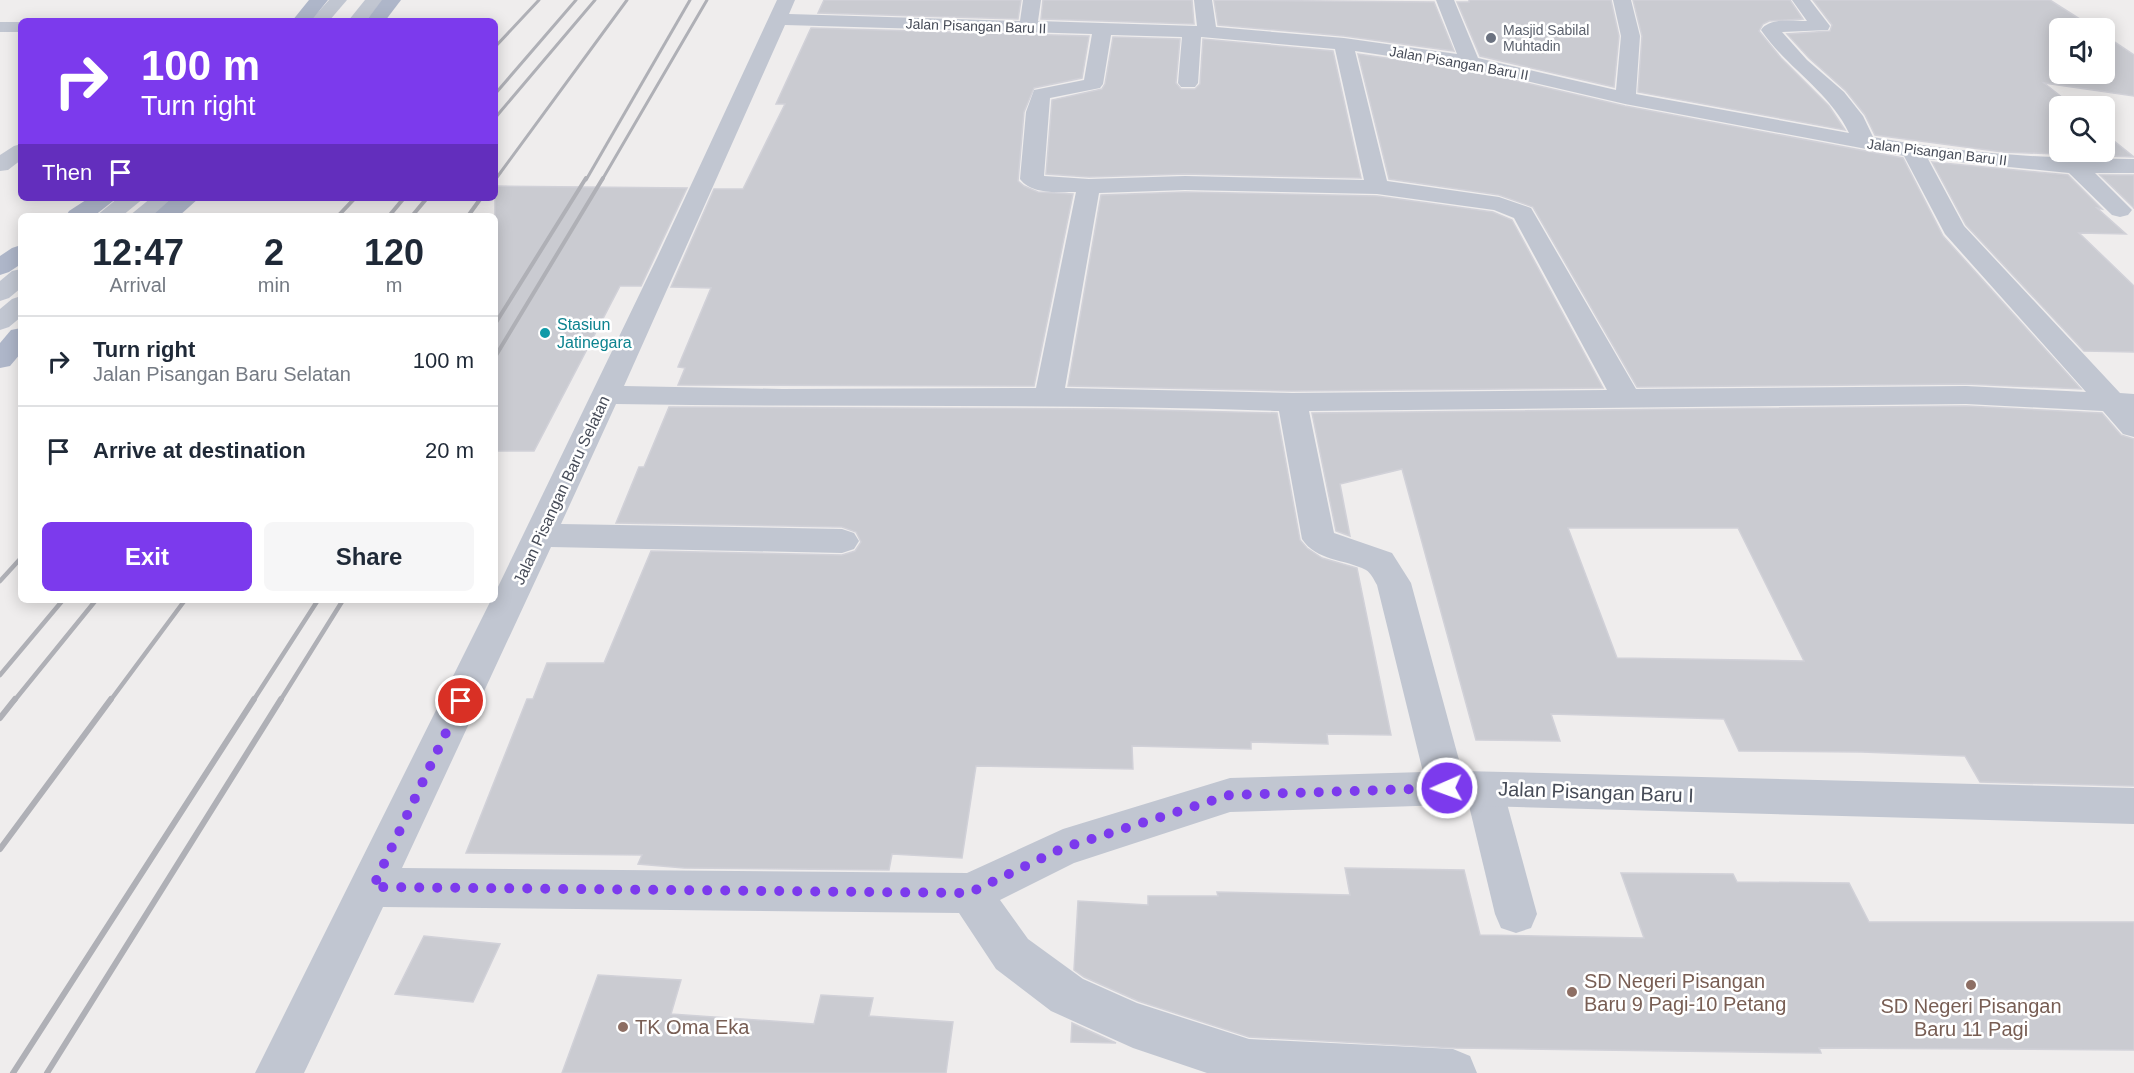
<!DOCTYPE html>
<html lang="en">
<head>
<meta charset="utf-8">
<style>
  body { margin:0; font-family:Arial,sans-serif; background:#f6f6f7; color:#1f2937; height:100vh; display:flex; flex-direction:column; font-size:22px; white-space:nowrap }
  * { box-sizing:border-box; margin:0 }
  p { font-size:20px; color:#747a83 }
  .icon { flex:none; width:33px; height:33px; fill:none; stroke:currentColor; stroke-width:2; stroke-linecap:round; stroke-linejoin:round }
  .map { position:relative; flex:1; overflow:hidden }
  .side { position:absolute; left:18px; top:213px; width:480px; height:390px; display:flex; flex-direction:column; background:#fff; border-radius:9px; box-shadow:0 3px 15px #0003 }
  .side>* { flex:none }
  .hud { position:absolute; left:18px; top:18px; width:480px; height:183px; border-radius:9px; box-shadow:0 3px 15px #0003; background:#7c3aed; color:#fff; overflow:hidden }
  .buttons { position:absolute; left:2049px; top:18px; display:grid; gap:12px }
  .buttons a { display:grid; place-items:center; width:66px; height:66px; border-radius:9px; background:#fff; box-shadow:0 3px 15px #0003; font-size:30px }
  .pin { position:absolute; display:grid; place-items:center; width:51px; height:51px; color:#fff; margin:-26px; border:3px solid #fff; border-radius:50%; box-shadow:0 2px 6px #0007 }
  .me { position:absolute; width:66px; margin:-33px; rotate:268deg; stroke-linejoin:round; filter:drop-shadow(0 0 4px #0008) }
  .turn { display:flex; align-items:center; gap:21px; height:126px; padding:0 24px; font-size:27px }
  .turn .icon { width:78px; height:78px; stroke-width:2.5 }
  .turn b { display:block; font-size:42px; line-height:51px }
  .then { display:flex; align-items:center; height:57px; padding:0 24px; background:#0003; gap:12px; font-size:22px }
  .eta { display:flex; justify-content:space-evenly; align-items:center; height:102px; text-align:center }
  .eta b { font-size:36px; font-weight:700; line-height:42px }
  .button { display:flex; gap:12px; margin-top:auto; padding:12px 24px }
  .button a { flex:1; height:69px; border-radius:9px; background:#7c3aed; color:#fff; font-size:24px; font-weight:700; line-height:69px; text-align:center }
  .button a+a { background:#f6f6f7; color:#1f2937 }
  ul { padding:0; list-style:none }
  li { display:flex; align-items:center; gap:18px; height:90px; padding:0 24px; border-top:2px solid #e0e1e3 }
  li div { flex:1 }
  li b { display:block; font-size:22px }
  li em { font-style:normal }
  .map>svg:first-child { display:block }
</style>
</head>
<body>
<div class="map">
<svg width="2134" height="1073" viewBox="0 0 2134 1073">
  <rect width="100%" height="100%" fill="#efeded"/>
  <g fill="#cacbd1" stroke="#d1d1d8" stroke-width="1.5" fill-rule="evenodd">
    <polygon points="824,0 1021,0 1018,19 818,13"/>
    <polygon points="1043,0 1192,0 1194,24 1041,19"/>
    <polygon points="1214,0 1434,2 1454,51 1344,36 1218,25"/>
    <polygon points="1469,0 1611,0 1619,36 1614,87 1480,56 1457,2 1469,2"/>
    <polygon points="1633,0 1790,0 1803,19 1769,21 1763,24 1759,31 1781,58 1829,106 1845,130 1638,92 1642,36"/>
    <polygon points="1813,0 2050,0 2094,28 2060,28 2060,74 2104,74 2104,35 2134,55 2134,96 2044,83 2073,106 2060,106 2060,152 2104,152 2104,133 2134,157 2003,152 1875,135 1865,115 1846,91 1809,58 1787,34 1830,31 1832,25"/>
    <polygon points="811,28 1089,36 1082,78 1034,88 1024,112 1018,181 1024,186 1038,192 1073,194 1034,386 678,385 685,368 678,367 711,288 671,287 714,189 743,189 785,104 776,104"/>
    <polygon points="1113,37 1180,39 1176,83 1181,89 1195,89 1200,84 1203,39 1333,51 1361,178 1185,174 1089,177 1046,174 1052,100 1102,89 1105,84"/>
    <polygon points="1358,54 1470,70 1625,106 1903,158 1943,236 2081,389 1966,384 1637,387 1533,207 1499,195 1389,179"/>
    <polygon points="1932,162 2068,175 2102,209 2097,208 2126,234 2079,233 2134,286 2134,352 2084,351 1966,225"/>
    <polygon points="2100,175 2134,175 2134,209 2134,208"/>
    <polygon points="495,186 687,188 641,286 620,286 534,451 495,451"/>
    <polygon points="1185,192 1377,196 1493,212 1512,220 1603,388 1292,391 1068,386 1101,195"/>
    <path d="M1966,406L2102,413L2121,435L2134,439V786L1980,782L1965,756L1862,752L1739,751L1724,719L1551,714L1560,741L1476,740L1402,469L1340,484L1350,536L1336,531L1312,413ZM1568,528H1738L1804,661L1617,658Z"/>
    <polygon points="669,407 1113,409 1277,413 1300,540 1307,548 1322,558 1357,568 1391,735 1327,734 1328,744 1251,742 1251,749 1132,746 1133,769 976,766 962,858 892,854 889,870 684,868 638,864 642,855 466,853 527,699 533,699 547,663 604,663 651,551 842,555 855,551 861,542 856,532 842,527 616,523 639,467 644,467"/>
    <polygon points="1345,868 1464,870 1480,935 1644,938 1621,873 1733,874 1737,882 1849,883 1869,922 2134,922 2134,1050 1819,1048 1821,1053 1456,1048 1249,1037 1138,1001 1084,977 1074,970 1078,901 1148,905 1148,896 1218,896 1217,892 1350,895"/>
    <polygon points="424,936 500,944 473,1002 395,994"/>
    <polygon points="598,975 681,980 671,1014 814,1024 821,995 873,998 869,1016 953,1022 946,1073 562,1073"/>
    <polygon points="1072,1023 1116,1043 1071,1042"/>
  </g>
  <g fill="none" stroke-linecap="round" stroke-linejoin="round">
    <g fill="#c1c6d1" fill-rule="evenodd">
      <polygon points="329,0 347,0 329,21 310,21"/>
      <polygon points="365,0 383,0 366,21 348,21"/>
      <rect x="0" y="22" width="21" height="10"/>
      <polygon points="21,144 21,160 8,170 0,171 0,155 14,146"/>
      <polygon points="118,198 144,198 122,216 96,216"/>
      <polygon points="151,198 177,198 155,216 129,216"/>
      <polygon points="21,269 21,288 9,298 0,301 0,281 12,271"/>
      <polygon points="21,296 21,317 9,327 0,330 0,309 12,299"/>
      <polygon points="1484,773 1498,777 1503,789 1537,914 1531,928 1516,933 1501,928 1495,914 1465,789 1470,777"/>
    </g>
    <path fill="#c1c6d1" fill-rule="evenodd" d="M777,0H795L789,14L1020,21L1023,0H1041L1038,21L1197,26L1194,0H1212L1216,27L1344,38L1457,54L1436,0H1454L1478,58L1616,90L1621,36L1613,0H1631L1640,36L1636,94L1849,133C1829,91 1787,68 1761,30C1770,17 1793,21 1807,21L1792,0H1810L1830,26L1828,30L1782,32L1807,60L1844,92L1863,116L1873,137C1959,153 2047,159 2134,159V173H2095L2132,210L2128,215L2120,217L2112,215L2069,173L1928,159L1964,226L2120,393L2134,394V437L2123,434L2103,411L1966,404L1309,411L1334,533L1392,553L1411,583L1462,771L2134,788V824L1447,805L1230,812L1074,863L1000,900L1028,939L1083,979L1137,1003L1249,1039L1453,1049L1470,1056L1477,1073H1207L1133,1048L1051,1011L996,969L959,913L383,907L304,1073H255L491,600H495V593L657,258ZM785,25L1092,34L1084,80L1034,90L1026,112L1020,179C1032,195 1059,192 1076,192L1036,388L782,389L624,386ZM1111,35L1182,37L1178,83L1181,87H1195L1198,83L1201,37L1335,49L1364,180L1185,176L1089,179L1044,176L1050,98L1100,88L1103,84ZM1355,51L1470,68L1625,104L1904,156L1945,234L2086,392L1966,386L1636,389L1531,208L1499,197L1387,181ZM1185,190L1377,194L1494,210L1514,218L1607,390L1292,393L1065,388L1099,193ZM616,404C837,408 1058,403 1279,411L1302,539C1316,561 1345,559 1366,570C1371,573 1374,580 1377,585L1423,772L1230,778L1063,829L967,873L402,868L551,547L842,553L854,549L859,541L854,533L842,529L561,524Z"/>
    <g fill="#aeb6c9" fill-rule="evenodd">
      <polygon points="309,0 328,0 311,21 292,21"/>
      <polygon points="382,0 401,0 385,21 366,21"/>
      <polygon points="89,198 117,198 94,216 66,216 69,211"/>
      <polygon points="172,198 199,198 179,216 152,216"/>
      <polygon points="21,245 21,264 9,272 0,275 0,256 12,248"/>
      <polygon points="21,328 21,353 10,366 0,368 0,343 11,330"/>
    </g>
    <g stroke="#afb0b6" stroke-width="3">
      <polyline points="495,47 539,0"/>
      <polyline points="495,94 576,0"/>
      <polyline points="495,118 595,0"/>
      <polyline points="495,180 627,0"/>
      <polyline points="586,180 690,0"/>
      <polyline points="602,180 707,0"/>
    </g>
    <g stroke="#afb0b6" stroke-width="4">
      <polyline points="338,216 355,198"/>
      <polyline points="389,216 404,198"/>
      <polyline points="412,216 427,198"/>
      <polyline points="468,216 481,198"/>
      <polyline points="495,324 586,178"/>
      <polyline points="495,357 603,178"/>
    </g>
    <g stroke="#afb0b6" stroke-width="4.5">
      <polyline points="0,581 21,558"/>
      <polyline points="0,675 63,600"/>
      <polyline points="14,701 96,600"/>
      <polyline points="110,701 185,600"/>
      <polyline points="253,701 318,600"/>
      <polyline points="280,701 343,600"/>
    </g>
    <g stroke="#afb0b6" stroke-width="6">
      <polyline points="0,718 15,699"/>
      <polyline points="0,849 111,699"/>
      <polyline points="13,1073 254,699"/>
      <polyline points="47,1073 281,699"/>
    </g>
  </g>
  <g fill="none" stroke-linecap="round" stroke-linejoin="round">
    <polyline stroke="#7c3aed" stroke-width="10" stroke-dasharray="0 18" points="461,701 373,887 969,893 1063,848 1230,795 1447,788"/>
  </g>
  <circle fill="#6b7280" stroke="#fff" stroke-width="2" cx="1491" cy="38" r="6"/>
  <circle fill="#0f9aa8" stroke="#fff" stroke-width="2" cx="545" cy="333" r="6"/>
  <g fill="#8d6e63" stroke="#fff" stroke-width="2">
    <circle cx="1971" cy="985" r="6"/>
    <circle cx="1572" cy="992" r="6"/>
    <circle cx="623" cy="1027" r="6"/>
  </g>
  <g text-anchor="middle" stroke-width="5" stroke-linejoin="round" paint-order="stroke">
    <g font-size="14" fill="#474c58" stroke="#fff">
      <text transform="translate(976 26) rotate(2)" y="5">Jalan Pisangan Baru II</text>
      <text transform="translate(1459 63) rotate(10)" y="5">Jalan Pisangan Baru II</text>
      <text transform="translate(1937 152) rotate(7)" y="5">Jalan Pisangan Baru II</text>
    </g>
    <g font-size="14" fill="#5b616d" stroke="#fff" text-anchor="start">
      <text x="1503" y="35">Masjid Sabilal<tspan x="1503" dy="16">Muhtadin</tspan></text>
    </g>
    <g font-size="16" fill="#0d838f" stroke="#fff" text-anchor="start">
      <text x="557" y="330">Stasiun<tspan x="557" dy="18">Jatinegara</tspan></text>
    </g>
    <g font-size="16" fill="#474c58" stroke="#fff">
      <text transform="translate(561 490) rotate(-65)" y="6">Jalan Pisangan Baru Selatan</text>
    </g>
    <g font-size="20" fill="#474c58" stroke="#fff">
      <text transform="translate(1596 792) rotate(2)" y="7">Jalan Pisangan Baru I</text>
    </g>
    <g font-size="20" fill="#785e54" stroke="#fff" text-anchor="start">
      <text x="1584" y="988">SD Negeri Pisangan<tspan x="1584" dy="23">Baru 9 Pagi-10 Petang</tspan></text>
      <text x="1971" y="1013" text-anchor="middle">SD Negeri Pisangan<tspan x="1971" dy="23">Baru 11 Pagi</tspan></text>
      <text x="635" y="1034">TK Oma Eka</text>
    </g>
  </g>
</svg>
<div class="buttons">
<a><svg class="icon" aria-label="sound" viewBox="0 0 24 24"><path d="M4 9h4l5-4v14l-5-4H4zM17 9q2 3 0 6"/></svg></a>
<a><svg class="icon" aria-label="search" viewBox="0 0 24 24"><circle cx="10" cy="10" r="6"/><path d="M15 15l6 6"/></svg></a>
</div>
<div class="pin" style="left:461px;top:701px;background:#d93025"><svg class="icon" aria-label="arrive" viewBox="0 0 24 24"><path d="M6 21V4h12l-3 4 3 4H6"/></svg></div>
<svg class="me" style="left:1447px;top:788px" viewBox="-20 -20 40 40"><circle r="17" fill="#7c3aed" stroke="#fff" stroke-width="3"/><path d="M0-11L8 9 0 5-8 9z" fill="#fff"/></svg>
<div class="hud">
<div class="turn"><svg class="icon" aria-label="right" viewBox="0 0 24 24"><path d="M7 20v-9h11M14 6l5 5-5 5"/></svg><div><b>100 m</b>Turn right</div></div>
<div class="then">Then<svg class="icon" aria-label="arrive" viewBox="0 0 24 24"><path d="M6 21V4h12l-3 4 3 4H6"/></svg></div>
</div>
<section class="side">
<div class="eta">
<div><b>12:47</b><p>Arrival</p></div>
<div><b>2</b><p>min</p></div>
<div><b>120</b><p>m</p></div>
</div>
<ul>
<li><svg class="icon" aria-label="right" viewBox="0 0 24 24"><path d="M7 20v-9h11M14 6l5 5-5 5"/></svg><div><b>Turn right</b><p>Jalan Pisangan Baru Selatan</p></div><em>100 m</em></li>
<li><svg class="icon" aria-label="arrive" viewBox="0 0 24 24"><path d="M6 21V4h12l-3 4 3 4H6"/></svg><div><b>Arrive at destination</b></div><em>20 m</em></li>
</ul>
<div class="button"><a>Exit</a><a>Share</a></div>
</section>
</div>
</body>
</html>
